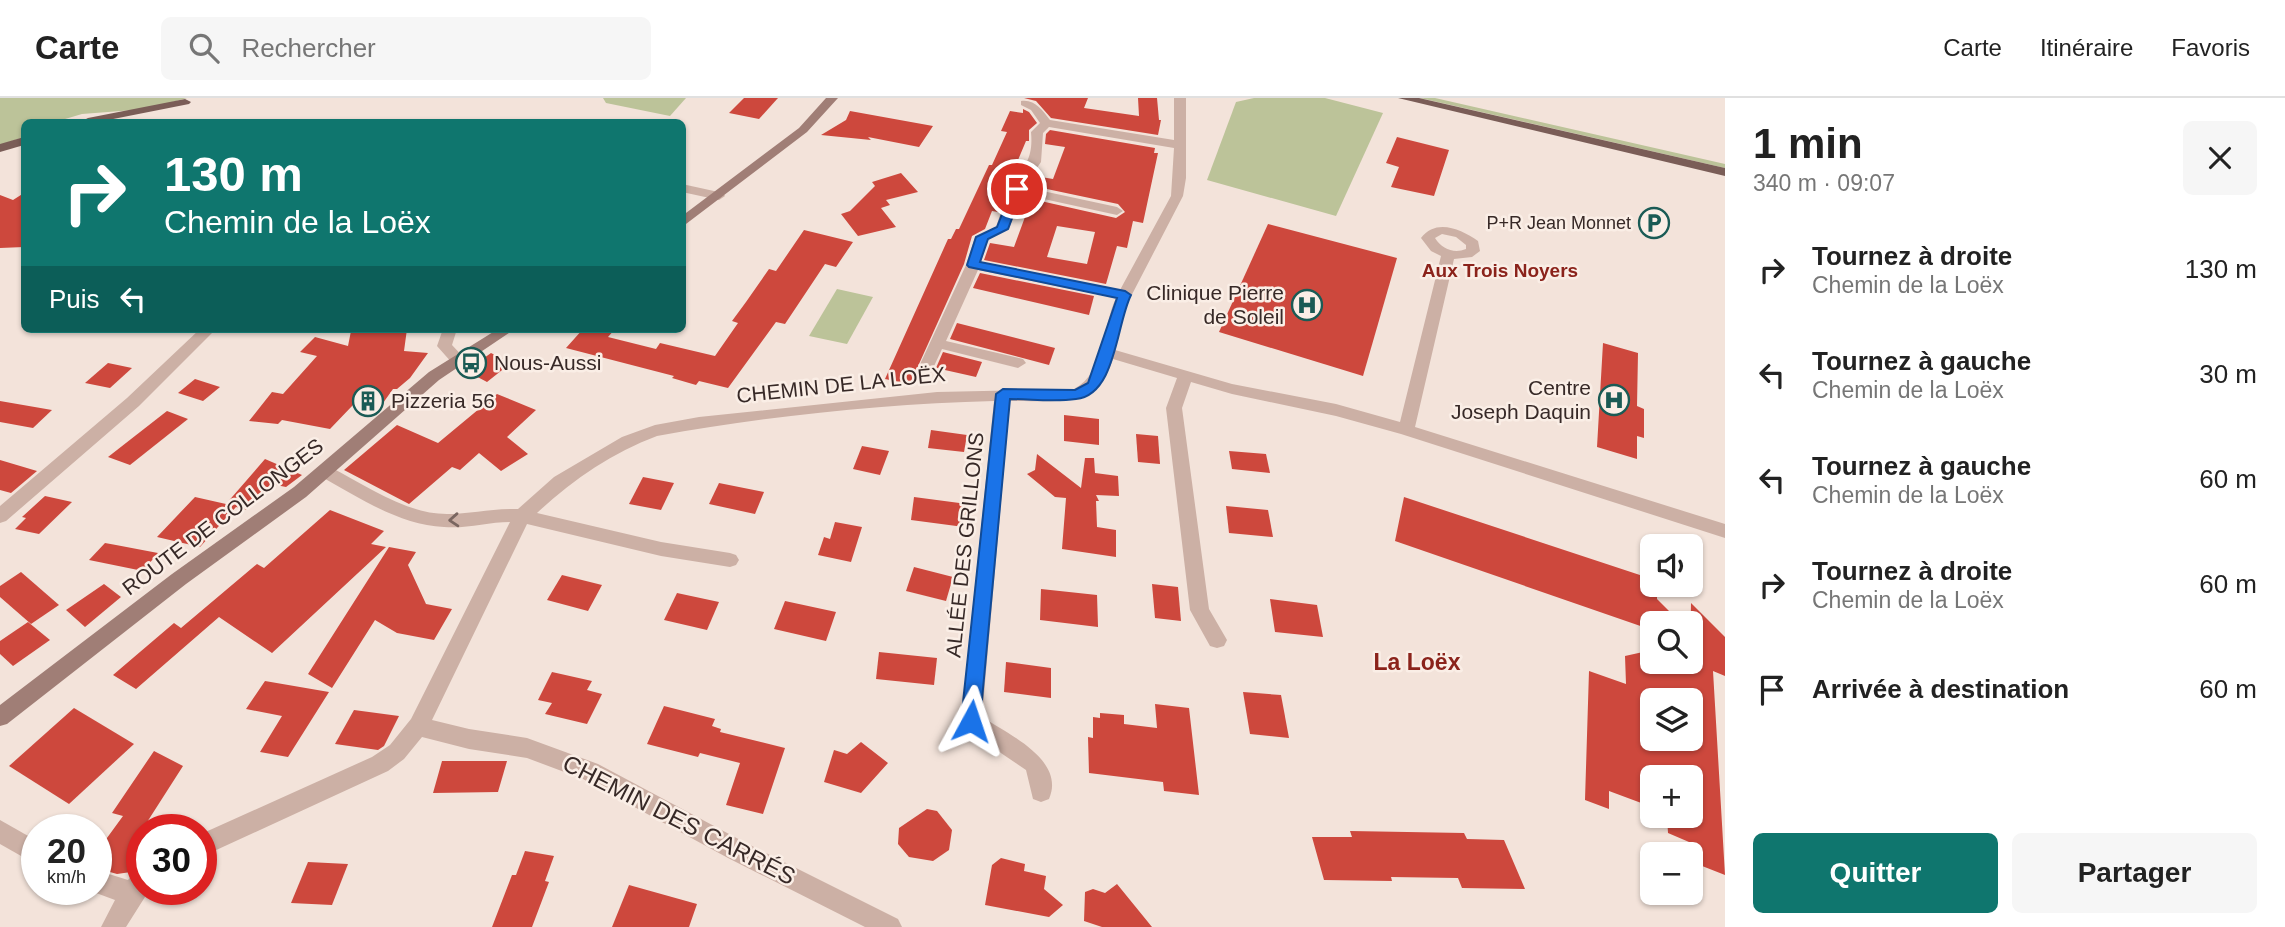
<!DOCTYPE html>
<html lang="fr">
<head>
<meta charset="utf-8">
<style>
  body { margin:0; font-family:Arial,sans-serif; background:#f6f6f6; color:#222; height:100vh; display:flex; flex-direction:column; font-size:26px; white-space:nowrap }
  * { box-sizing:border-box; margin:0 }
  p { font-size:23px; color:#767676 }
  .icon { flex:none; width:38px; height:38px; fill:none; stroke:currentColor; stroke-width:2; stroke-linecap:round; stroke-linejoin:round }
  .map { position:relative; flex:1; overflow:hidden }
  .side { display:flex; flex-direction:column; background:#fff; width:560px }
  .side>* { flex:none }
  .banner { position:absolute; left:21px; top:21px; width:665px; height:214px; border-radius:10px; box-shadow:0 2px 5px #0004; background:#0f766e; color:#fff; overflow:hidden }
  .buttons { position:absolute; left:1640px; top:436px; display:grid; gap:14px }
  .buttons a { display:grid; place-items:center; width:63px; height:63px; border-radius:10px; background:#fff; box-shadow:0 2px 5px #0004; font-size:35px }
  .speed { position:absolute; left:21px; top:716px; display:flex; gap:14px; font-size:35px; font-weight:700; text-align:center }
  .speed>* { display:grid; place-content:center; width:91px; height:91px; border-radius:50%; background:#fff; box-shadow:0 2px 5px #0004; line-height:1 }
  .speed small { font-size:18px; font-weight:400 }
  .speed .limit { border:10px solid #d22; background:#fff; color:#111 }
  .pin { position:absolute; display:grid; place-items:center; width:60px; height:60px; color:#fff; margin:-30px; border:4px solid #fff; border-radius:50%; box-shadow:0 2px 7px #0007 }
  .me { position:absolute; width:77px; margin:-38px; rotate:5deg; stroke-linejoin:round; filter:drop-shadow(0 0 5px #0008) }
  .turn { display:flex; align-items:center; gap:24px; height:147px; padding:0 28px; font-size:32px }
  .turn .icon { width:91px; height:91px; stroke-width:2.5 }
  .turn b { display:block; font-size:49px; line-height:60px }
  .then { display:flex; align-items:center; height:66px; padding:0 28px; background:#0003; gap:14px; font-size:26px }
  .round { display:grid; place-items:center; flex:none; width:74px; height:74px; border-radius:10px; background:#f6f6f6 }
  .summary { display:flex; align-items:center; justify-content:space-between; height:119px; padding:0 28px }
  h1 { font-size:42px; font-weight:700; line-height:52px }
  .primary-button { display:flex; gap:14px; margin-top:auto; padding:14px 28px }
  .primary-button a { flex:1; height:80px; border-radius:10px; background:#0f766e; color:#fff; font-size:28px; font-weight:700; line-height:80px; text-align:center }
  .primary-button a+a { background:#f6f6f6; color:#222 }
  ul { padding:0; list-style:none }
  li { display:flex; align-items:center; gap:21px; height:105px; padding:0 28px }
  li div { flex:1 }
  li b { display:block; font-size:26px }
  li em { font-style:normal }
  header { display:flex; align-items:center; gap:42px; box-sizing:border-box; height:98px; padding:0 35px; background:#fff; border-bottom:2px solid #e0e0e0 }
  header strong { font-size:33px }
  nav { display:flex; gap:38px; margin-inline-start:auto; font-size:24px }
  .search { width:490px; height:63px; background:#f6f6f6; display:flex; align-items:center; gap:18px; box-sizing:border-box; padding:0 24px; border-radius:10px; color:#767676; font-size:26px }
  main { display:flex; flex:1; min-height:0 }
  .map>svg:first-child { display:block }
</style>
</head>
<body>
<header>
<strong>Carte</strong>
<div class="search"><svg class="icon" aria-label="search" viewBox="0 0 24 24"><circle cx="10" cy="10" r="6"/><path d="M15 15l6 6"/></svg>Rechercher</div>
<nav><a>Carte</a><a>Itinéraire</a><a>Favoris</a></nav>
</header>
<main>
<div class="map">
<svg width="1725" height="829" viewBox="0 0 1725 829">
  <rect width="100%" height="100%" fill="#f3e3da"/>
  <g fill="#bcc399">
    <polygon points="0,0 187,0 147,11 82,16 55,24 24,24 24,39 0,47"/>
    <polygon points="603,0 686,0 670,18 606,5"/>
    <polygon points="1254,0 1325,0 1383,15 1336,118 1207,82 1236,4"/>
    <polygon points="1420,0 1435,0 1725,66 1725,70"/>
    <polygon points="837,191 873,199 847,246 809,238"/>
  </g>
  <g fill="#cd483d" fill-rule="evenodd">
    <polygon points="744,0 778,0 759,21 729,15"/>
    <polygon points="1024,0 1088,0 1084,10 1139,18 1138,0 1157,0 1159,22 1161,22 1158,37 1051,20 1036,3"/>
    <polygon points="1023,11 1029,14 1037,25 1029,32 1029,43 1026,43 1013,74 1017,75 998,114 992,113 985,131 972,138 964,166 910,286 885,281 948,141 951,141 956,131 959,131 989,67 992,67 1007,34 1001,33 1010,13 1023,15"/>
    <polygon points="850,13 933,28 919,49 868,39 871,42 821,37 846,22"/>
    <path d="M1050,32L1155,50L1154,55H1158L1143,125L1133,123L1127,150L1117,148L1106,186L984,162L990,145L1014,149L1025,119L1017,117L1023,99L1116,120L1125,114L1118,106L1028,87L1035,78L1053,81L1065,49L1045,46L1046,36ZM1057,128L1095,134L1087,166L1047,159Z"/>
    <polygon points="1397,39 1449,52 1434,98 1391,89 1399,69 1386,65"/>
    <polygon points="901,75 918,94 886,102 890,107 881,110 896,129 858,138 841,116 850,113 875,88 872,84"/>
    <polygon points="24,95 24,149 0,150 0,97 13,102"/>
    <polygon points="1268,126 1397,160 1363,278 1219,234"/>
    <polygon points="804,132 853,144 836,169 825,166 785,226 776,224 728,290 699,283 696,287 672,280 674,278 566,250 583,231 615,231 608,239 656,251 660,245 715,258 738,225 732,223 746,204 769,171 776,173"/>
    <polygon points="980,175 1094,198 1089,217 973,190"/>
    <polygon points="957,225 1055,250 1049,267 950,241"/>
    <polygon points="372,231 407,231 404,253 428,255 410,280 397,291 393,291 378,312 353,307 330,331 282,322 278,326 249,323 272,294 283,296 317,258 300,254 315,239 348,248 351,233"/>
    <polygon points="1603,245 1638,255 1637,308 1644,311 1644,340 1637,338 1637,361 1597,349"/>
    <polygon points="943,254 982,264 976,279 936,270"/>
    <polygon points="491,255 511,265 487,284 470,275 474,272 470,270"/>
    <polygon points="108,265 132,270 110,290 85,285"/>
    <polygon points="195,281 220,289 203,303 178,295"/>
    <polygon points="497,296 536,312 507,339 528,356 501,373 479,355 460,372 452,369 409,406 344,372 397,327 438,345"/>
    <polygon points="0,303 52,312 33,330 0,324"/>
    <polygon points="167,313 188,321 130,367 108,359"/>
    <polygon points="1064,317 1099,321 1099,347 1064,343"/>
    <polygon points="931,332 967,337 964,354 928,350"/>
    <polygon points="1136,336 1158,338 1160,366 1138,364"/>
    <polygon points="862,348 889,353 880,377 853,371"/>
    <polygon points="1229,353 1266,356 1270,375 1232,371"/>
    <polygon points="1037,356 1081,390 1085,360 1094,360 1095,375 1118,378 1119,398 1096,397 1099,403 1096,403 1097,429 1116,432 1116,459 1062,451 1066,400 1055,399 1027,376 1035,372"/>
    <polygon points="265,361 302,377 286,389 271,386 247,412 236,409 200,449 157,439 195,399 226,406"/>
    <polygon points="0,362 37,373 11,395 0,392"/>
    <polygon points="643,379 674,385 661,412 629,406"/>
    <polygon points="719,385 764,394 755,416 709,406"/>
    <polygon points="45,398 72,404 39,436 15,431 26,420 22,419"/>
    <polygon points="914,399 967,406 964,429 911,422"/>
    <polygon points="1404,399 1652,481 1652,486 1657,486 1657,501 1681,525 1652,525 1652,532 1395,443"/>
    <polygon points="1226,408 1268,412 1273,439 1229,435"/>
    <polygon points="330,412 384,433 371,446 386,449 272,555 219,519 136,591 113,577 174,525 181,530 257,466 264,470"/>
    <polygon points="835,424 862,429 851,464 818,457 824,439 830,441"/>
    <polygon points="105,445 116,447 158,455 143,473 89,462"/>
    <polygon points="389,449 416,454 408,467 426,506 452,511 434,542 397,535 375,522 332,590 308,576"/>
    <polygon points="914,469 953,479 946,503 906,493"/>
    <polygon points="21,474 59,507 31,526 0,499 0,488"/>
    <polygon points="562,477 602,487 588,513 547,502"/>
    <polygon points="104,486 121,499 85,529 66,512"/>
    <polygon points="1152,486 1178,489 1181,523 1155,520"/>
    <polygon points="1041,491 1097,497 1098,529 1040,522"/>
    <polygon points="677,495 719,504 707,532 664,522"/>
    <polygon points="1270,501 1317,507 1323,539 1275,534"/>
    <polygon points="785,503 836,514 826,543 774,531"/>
    <path d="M1691,505L1725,539V578L1713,573L1725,777L1697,766L1696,747L1668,735L1667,718H1690V679H1652V709L1609,693V711L1585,702L1589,573L1626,586L1625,558L1652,552V564H1690ZM1652,602H1690V640H1652Z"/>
    <polygon points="28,524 50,542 13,568 0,556 0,543"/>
    <polygon points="879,554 937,560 934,587 876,581"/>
    <polygon points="1006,564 1051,570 1051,600 1004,594"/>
    <polygon points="552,574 592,583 587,592 602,596 587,626 545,616 552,605 538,602"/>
    <polygon points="265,583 329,594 288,659 260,654 282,618 246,611"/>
    <polygon points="1243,594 1281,597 1289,640 1250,636"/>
    <polygon points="1155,606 1189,610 1199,697 1164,693 1163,684 1089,675 1088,639 1093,640 1093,619 1100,620 1100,615 1124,617 1124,626 1157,630"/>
    <polygon points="664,608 715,621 712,628 721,631 720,634 785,650 763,716 726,707 740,665 700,655 698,659 647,646"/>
    <polygon points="74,610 134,646 69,706 9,668"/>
    <polygon points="354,612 399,618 384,648 378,652 335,646"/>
    <polygon points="861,644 888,665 861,695 824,684 834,652 847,656"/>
    <polygon points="154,653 183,668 142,732 142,760 131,774 117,776 96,770 96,755 123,718 112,715"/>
    <polygon points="442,663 507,663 498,694 433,695"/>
    <polygon points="927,711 937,713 952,732 949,752 933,763 909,759 898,746 899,730"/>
    <polygon points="1350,733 1464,735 1467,741 1504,742 1525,791 1462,790 1458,780 1391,779 1392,783 1324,782 1312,739 1352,739"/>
    <polygon points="525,753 554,758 545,783 549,784 532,829 492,829 512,777 516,777"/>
    <polygon points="1001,760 1025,766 1024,773 1046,778 1044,791 1063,807 1049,819 985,807 992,767"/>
    <polygon points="308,764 348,766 332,807 291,805"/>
    <polygon points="1117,786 1152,829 1102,829 1084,823 1085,794 1093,791 1105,795"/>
    <polygon points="629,787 697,806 689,829 612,829"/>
  </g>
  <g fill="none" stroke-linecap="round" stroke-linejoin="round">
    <g fill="#ccb0a5" fill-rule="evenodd">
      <path d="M1174,0H1186V80L1183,98L1126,208L1115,252L1232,286L1336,306L1400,324L1441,158L1431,153L1421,140C1436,120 1461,131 1478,143L1480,153L1472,159L1454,161L1415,329L1725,426V440L1401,336L1336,318L1232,296L1191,284L1182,310L1209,511L1227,542L1224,548L1217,550L1210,548L1190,512L1166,310L1177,280L1113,261C1096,313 1055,302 1010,303L982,619C1008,636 1066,662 1049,701L1041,704L1033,701L1026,672L964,630L961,623L994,303C882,306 768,318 657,338C612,355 572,382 537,415L661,444L730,455L736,457L739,462L736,467L730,469L661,458L527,426L432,622L469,631L527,640L598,666L744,744L898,821L902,829H865L728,760L583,681L527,660L469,651L422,639L404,661L388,673L201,759V736L372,659L390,647L411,621L510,424C488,424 466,431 444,429C398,427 357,398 318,377L316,373L318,369H330C366,387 405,416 447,416C470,416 492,410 518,411L554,379L622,339L655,327L699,319L937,294L1074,291C1106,274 1102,229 1116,200L978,172L946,243L1023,261L1026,265L1018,270L942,251L928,281L923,282L915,277L966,167L975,139L996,129C1000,118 1003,106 1008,96C1020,70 1034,66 1031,34L1040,25L1031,12L1021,7V3C1035,1 1042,12 1050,22L1174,42ZM1049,29L1174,50L1171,98L1120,192L981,164L988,141L1009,131L1021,96L1117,117L1123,113L1117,109L1024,89L1041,64L1043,35ZM1442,136L1456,139L1466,147V151C1454,156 1442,151 1435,140Z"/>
      <polygon points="682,86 723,95 725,98 719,102 682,94"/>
      <polygon points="200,231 216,231 139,308 6,423 0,425 0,408 127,300"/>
      <polygon points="443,231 457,231 452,247 466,262 463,266 453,266 437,248"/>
      <polygon points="0,722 37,743 37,767 0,746"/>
      <polygon points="96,772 128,782 134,775 142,772 142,791 150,791 126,829 101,829 115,802 88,792 96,791"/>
    </g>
    <g fill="#a07e76" fill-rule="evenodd">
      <polygon points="826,0 838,0 807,34 682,129 682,118 799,30"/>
      <polygon points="498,231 515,231 439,282 306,399 186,486 7,626 0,628 0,607 172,476 294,389 429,274"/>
    </g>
    <g fill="#7a5d57" fill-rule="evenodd">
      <polygon points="1398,0 1419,0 1725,70 1725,78"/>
      <polygon points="185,1 191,4 189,6 98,24 82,23 88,20"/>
      <polygon points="24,39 24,47 0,54 0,46"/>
    </g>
  </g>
  <defs><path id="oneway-chevron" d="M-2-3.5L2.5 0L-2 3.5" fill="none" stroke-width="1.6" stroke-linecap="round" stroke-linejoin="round" transform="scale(1.75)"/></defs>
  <use stroke="#7a6660" href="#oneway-chevron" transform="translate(454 422) rotate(176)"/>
  <path fill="#1a73e8" stroke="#114b97" stroke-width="2" d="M1013,88L1023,91L1008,131L988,141L980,164L1125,193L1131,197C1116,227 1116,297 1076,301C1054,304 1032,301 1010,301L980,623L978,629L971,632L964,629L961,623L996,296L1003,291L1075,292L1088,285L1117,200L969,169L967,167L976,139L997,129Z"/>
  <defs>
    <g id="parking-ring" transform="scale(1.575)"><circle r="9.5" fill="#faeee6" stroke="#1a5b55" stroke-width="1.5"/><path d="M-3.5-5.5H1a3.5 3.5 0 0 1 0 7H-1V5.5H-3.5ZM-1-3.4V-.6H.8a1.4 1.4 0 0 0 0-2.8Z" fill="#1a5b55"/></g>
    <g id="hospital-ring" transform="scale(1.575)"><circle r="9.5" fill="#faeee6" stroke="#1a5b55" stroke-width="1.5"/><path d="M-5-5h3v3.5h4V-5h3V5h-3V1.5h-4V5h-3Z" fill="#1a5b55"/></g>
    <g id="bus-ring" transform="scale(1.575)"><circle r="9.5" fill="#faeee6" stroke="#1a5b55" stroke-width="1.5"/><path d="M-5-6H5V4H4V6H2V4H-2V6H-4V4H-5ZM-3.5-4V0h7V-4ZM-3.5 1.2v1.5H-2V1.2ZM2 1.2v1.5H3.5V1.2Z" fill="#1a5b55"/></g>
    <g id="building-ring" transform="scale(1.575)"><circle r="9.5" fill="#faeee6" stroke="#1a5b55" stroke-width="1.5"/><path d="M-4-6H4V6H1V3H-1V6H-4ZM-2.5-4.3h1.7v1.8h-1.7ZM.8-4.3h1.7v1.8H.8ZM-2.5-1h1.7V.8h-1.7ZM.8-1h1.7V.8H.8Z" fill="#1a5b55"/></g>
  </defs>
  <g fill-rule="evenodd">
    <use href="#parking-ring" x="1654" y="125"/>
    <use href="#hospital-ring" x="1307" y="207"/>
    <use href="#bus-ring" x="471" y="265"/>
    <use href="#hospital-ring" x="1614" y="302"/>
    <use href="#building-ring" x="368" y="303"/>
  </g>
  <g text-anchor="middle" stroke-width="5" stroke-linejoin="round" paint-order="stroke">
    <g font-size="18" fill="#372927" stroke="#faeee6" text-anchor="end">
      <text x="1631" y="131">P+R Jean Monnet</text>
    </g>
    <g font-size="19" font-weight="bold" fill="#8b231b" stroke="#faeee6">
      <text x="1500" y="179">Aux Trois Noyers</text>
    </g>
    <g font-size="21" fill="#372927" stroke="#faeee6" text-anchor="end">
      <text x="1284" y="202">Clinique Pierre<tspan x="1284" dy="24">de Soleil</tspan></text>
      <text x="494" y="272" text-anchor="start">Nous-Aussi</text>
      <text x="1591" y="297">Centre<tspan x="1591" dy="24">Joseph Daquin</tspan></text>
      <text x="391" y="310" text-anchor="start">Pizzeria 56</text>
    </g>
    <g font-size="21" fill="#372927" stroke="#faeee6">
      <text transform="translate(841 287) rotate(-6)" y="7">CHEMIN DE LA LOËX</text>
      <text transform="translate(223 419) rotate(-37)" y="7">ROUTE DE COLLONGES</text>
      <text transform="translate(965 447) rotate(-84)" y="7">ALLÉE DES GRILLONS</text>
    </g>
    <g font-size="23" font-weight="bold" fill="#8b231b" stroke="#faeee6">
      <text x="1417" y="572">La Loëx</text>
    </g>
    <g font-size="24" fill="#372927" stroke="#faeee6">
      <text transform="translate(679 722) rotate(27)" y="8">CHEMIN DES CARRÉS</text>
    </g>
  </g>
</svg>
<div class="buttons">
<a><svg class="icon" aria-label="sound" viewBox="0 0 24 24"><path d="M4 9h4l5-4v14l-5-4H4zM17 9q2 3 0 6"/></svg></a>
<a><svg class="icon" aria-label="search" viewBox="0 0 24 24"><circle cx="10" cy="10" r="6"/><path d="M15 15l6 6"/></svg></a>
<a><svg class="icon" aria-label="layers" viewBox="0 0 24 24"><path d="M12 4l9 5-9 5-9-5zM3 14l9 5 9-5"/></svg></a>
<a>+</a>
<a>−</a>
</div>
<div class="speed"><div>20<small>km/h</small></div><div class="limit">30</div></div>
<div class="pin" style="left:1017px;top:91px;background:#d93025"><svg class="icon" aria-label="arrive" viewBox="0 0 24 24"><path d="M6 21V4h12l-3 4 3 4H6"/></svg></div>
<svg class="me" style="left:971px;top:623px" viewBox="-20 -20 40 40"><path d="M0-17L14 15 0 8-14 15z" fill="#1a73e8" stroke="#fff" stroke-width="4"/></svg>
<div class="banner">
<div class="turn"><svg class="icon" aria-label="right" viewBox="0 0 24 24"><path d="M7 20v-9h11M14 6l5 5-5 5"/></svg><div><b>130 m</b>Chemin de la Loëx</div></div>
<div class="then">Puis<svg class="icon" aria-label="left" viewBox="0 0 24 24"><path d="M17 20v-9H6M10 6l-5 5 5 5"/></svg></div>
</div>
</div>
<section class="side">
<div class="summary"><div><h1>1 min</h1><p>340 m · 09:07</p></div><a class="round"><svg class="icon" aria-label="close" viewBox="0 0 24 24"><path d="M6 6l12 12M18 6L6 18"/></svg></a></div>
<ul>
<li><svg class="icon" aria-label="right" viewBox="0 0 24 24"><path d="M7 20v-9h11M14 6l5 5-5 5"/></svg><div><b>Tournez à droite</b><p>Chemin de la Loëx</p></div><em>130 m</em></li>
<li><svg class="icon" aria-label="left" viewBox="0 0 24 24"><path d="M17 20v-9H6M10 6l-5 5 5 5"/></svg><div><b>Tournez à gauche</b><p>Chemin de la Loëx</p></div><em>30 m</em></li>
<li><svg class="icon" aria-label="left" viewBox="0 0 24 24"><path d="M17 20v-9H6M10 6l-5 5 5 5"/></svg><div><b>Tournez à gauche</b><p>Chemin de la Loëx</p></div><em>60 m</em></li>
<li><svg class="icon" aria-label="right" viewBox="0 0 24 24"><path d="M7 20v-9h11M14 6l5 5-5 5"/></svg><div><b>Tournez à droite</b><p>Chemin de la Loëx</p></div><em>60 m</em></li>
<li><svg class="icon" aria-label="arrive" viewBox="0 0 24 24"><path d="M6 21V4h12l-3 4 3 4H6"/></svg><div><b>Arrivée à destination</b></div><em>60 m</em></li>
</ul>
<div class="primary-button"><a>Quitter</a><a>Partager</a></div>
</section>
</main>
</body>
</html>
